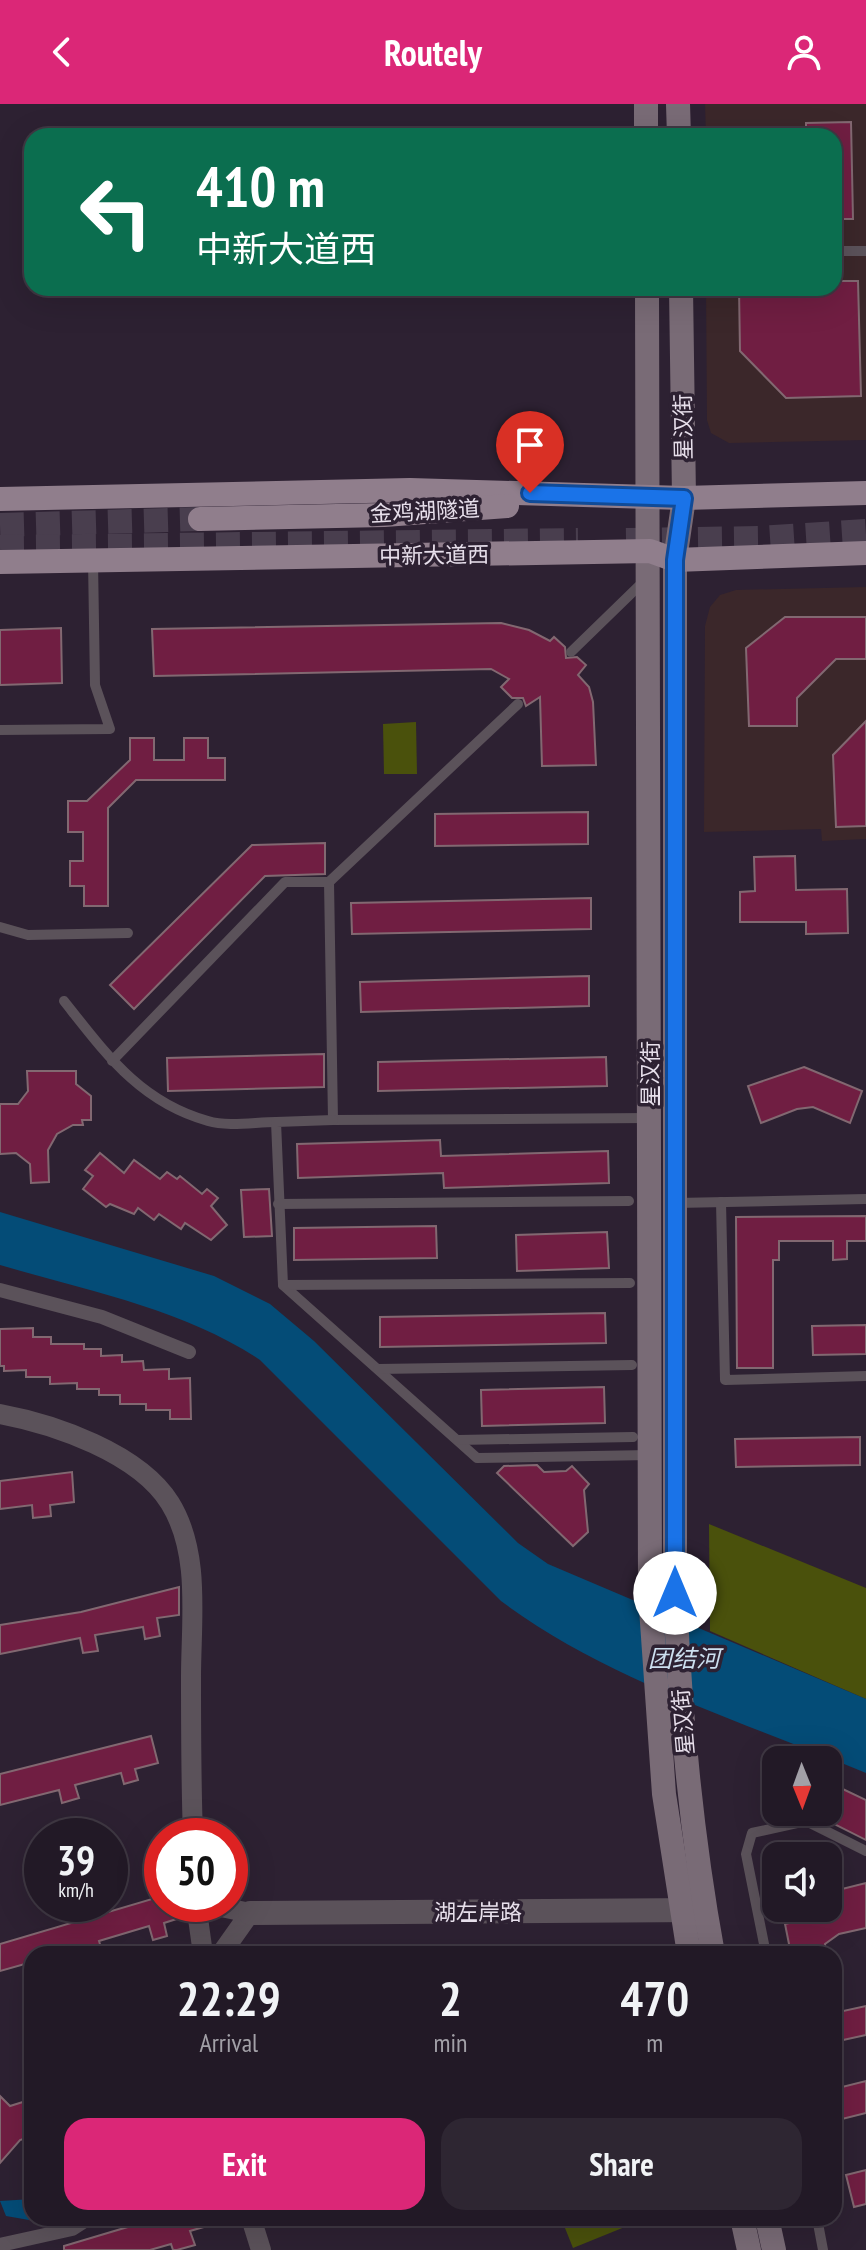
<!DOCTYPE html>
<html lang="en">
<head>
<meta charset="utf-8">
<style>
  body { margin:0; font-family:"PT Sans Narrow","Noto Sans SC",sans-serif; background:#2e2632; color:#f1f3f6; height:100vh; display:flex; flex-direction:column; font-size:30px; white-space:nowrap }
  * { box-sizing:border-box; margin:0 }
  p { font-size:26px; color:#a2a0a7 }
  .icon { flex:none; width:44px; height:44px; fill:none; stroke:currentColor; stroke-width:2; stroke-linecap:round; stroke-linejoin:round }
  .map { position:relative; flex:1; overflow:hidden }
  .sheet { position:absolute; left:24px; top:1842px; width:818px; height:280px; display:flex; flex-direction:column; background:#221926; border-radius:24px; box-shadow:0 8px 32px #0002,0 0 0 2px #3f3843 }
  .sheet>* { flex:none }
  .banner { position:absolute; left:24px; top:24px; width:818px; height:168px; border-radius:24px; box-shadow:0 8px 32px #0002,0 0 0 2px #3f3843; background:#0b6e4f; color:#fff; overflow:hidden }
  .needle { width:52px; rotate:179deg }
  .tools { position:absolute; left:762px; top:1642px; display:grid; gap:16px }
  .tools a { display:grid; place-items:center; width:80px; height:80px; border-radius:16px; background:#221926; box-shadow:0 8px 32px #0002,0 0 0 2px #3f3843; font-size:40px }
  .speed { position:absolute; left:24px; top:1714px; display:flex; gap:16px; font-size:40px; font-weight:700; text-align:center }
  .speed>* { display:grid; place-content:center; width:104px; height:104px; border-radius:50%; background:#221926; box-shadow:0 8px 32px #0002,0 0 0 2px #3f3843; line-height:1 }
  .speed small { font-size:20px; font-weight:400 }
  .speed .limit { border:12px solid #d22; background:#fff; color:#111 }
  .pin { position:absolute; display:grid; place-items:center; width:68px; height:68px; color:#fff; margin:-82px -34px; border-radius:50% 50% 50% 0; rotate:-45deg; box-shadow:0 0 8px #0007 }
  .pin .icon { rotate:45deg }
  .me { position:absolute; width:88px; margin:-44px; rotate:0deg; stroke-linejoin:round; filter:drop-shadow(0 0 6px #0008) }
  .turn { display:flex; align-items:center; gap:28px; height:168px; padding:0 40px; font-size:36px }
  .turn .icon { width:104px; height:104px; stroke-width:2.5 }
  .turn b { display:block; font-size:56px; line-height:68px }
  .eta { display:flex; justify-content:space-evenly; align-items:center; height:136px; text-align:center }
  .eta b { font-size:48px; font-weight:600; line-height:56px }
  .button { display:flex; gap:16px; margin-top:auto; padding:16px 40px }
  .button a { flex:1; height:92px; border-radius:24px; background:#db2777; color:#fff; font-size:32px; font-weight:600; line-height:92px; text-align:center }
  .button a+a { background:#2e2632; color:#f1f3f6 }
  header { display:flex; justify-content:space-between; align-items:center; height:104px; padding:0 40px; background:#db2777; color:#fff; font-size:36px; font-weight:600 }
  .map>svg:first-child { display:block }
</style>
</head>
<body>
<header><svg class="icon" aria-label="back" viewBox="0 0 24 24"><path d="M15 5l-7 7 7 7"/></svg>Routely<svg class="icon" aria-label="person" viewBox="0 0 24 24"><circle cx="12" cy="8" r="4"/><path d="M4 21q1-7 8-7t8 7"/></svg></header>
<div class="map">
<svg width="866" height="2146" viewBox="0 0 866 2146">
  <rect width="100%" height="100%" fill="#2d2132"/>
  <g fill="#3b272a">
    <polygon points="705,0 866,0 866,336 729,339 711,329 707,316 706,184 834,184 834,32 706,32"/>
    <polygon points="866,483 866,735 822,737 821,725 704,728 705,522 710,503 720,491 736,486"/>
  </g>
  <g fill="#4a510c">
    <polygon points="416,618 417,670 384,670 383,620"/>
    <polygon points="709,1420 866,1484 866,1595 710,1527"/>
    <polygon points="561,2114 647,2114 573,2144"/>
  </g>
  <g fill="#044c77">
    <path d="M0,1108L214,1172L270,1200L314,1237L518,1439L548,1460L866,1595V1669C744,1618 607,1576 501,1497L260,1256C184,1205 88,1187 0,1161Z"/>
    <polygon points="32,2095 29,2116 6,2112 0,2097"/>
  </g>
  <g fill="#701e42" stroke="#826871" stroke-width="2">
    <polygon points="851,18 853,115 834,115 834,32 806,32 806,19"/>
    <polygon points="834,177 858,177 861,292 786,294 740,247 739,184 834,184"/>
    <polygon points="785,513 866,513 866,555 836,555 797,594 797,622 749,622 746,544"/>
    <polygon points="501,519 529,526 550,537 554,533 565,543 566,554 577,553 586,561 578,571 589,583 593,598 596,661 542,662 540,593 526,602 523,594 512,594 501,583 509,575 491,565 154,572 152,525"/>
    <polygon points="61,524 62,579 0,581 0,526"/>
    <polygon points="866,617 866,722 836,723 833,651"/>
    <polygon points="130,634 154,634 154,656 184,656 184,634 208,634 208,654 225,654 225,676 136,676 108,704 108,802 84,802 84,782 70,782 70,757 83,757 83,728 68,728 68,697 87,697 130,656"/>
    <polygon points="588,708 588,740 435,742 435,710"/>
    <polygon points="325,739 325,770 265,772 134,905 110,881 252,741"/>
    <polygon points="795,752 796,786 847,785 848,829 806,830 806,818 740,818 740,788 755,787 754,753"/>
    <polygon points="591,794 591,825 352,830 351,799"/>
    <polygon points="589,872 589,902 361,908 360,878"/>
    <polygon points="324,950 324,983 168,987 167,954"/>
    <polygon points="606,953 607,982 378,987 378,958"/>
    <polygon points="804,963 862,987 850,1019 813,1003 797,1005 761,1019 748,982"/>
    <polygon points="27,967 76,967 76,980 91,992 91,1016 82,1016 83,1021 73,1021 57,1030 48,1046 49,1078 31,1079 30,1060 16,1049 0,1050 0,1000 18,1000 28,987"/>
    <polygon points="440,1036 441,1052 608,1047 609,1079 444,1084 443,1069 298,1074 297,1040"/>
    <polygon points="100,1049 124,1069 134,1056 160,1075 167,1068 177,1075 180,1072 202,1090 207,1085 218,1094 211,1102 227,1121 211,1136 185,1119 181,1125 159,1110 154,1116 138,1104 134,1110 110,1100 106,1103 83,1085 93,1072 85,1066"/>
    <polygon points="269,1085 272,1132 244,1133 241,1086"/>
    <polygon points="866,1112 866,1137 847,1137 847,1155 833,1156 833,1137 779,1137 779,1156 773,1156 773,1264 737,1264 736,1113"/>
    <polygon points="436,1122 437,1154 294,1156 294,1124"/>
    <polygon points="607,1128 609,1164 517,1167 516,1131"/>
    <polygon points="605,1209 606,1239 380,1243 380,1213"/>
    <polygon points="866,1221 866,1250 813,1251 812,1222"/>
    <polygon points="33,1224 33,1233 51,1233 51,1240 84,1240 84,1245 101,1245 101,1252 122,1251 122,1258 143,1257 144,1266 169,1265 169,1275 190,1274 191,1315 170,1315 170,1306 146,1306 146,1300 120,1300 120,1291 99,1291 99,1285 77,1285 77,1279 50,1280 50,1273 26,1273 26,1266 4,1267 4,1262 0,1262 0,1225"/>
    <polygon points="604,1283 605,1319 482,1322 481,1286"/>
    <polygon points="860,1333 860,1361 736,1363 735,1335"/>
    <polygon points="537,1361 544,1368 566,1367 572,1362 589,1380 584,1386 588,1428 573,1442 497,1369 504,1362"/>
    <polygon points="72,1368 74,1398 50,1401 51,1412 33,1414 32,1401 0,1405 0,1377"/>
    <polygon points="179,1483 179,1511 157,1514 160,1532 145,1535 143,1523 95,1531 98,1547 83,1549 80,1534 0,1550 0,1521 81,1508"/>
    <polygon points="151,1632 158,1659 135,1665 138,1676 124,1680 121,1669 75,1681 79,1694 62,1699 59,1686 0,1701 0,1670"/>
    <polygon points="828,1678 866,1696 866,1736 828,1717"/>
    <polygon points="866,1779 866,1824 839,1830 825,1840 826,1850 791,1850 785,1820 821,1811 836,1797 834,1787"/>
    <polygon points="162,1792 162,1800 180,1800 183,1813 164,1819 167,1832 153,1836 149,1822 99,1837 103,1850 85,1850 83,1843 58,1850 32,1850 32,1858 0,1867 0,1840"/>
    <polygon points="866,1902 866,1931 834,1938 834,1909"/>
    <polygon points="866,1977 866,2009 834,2017 834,1985"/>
    <polygon points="0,1992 10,2002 32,1995 32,2032 20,2036 0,2059"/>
    <polygon points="866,2066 866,2100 854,2103 846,2071"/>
    <polygon points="139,2114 220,2114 221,2118 190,2127 195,2141 177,2146 173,2146 171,2140 150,2146 64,2146 64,2142 141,2119"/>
  </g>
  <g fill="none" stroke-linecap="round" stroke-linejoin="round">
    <g stroke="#493e4e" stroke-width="24" stroke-dasharray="24 12" stroke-linecap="butt">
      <polyline points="0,421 200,415"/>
      <polyline points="626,436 760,434 866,427"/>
      <polyline points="0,443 578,436"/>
    </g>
    <g stroke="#5b525a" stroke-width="10">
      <polyline points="834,147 866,147"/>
      <polyline points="571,548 643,478"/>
      <polyline points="0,626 110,625 95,581 93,457"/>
      <polyline points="329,778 333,1016 649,1014"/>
      <polyline points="0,823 28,831 128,829"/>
      <path d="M64,897C106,950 140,998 208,1017C228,1023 255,1018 276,1018"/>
      <polyline points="112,957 285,778 329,778 518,600"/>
      <polyline points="333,1016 276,1018 283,1181 477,1354 650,1351"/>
      <polyline points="721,1098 725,1276 866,1272"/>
      <polyline points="676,1099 866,1095"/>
      <polyline points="278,1100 629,1097"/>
      <polyline points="283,1181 630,1179"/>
      <polyline points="378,1265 632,1261"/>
      <polyline points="458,1336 633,1333"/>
      <polyline points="766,1850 746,1750 752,1729 806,1717 866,1747"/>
      <polyline points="817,2114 823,2146"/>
    </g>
    <g stroke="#5b525a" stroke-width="14">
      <polyline points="0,1186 102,1213 189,1248"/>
      <polyline points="0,2141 72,2125 89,2114"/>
    </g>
    <g stroke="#5b525a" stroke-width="20">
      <path d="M0,1310C54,1320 139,1349 170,1399C201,1449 191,1516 191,1573C191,1626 191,1679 193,1732"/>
      <polyline points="196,1800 203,1850"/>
      <polyline points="207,1800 250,1809 221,1850"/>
      <polyline points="251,2114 261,2146"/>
    </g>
    <polyline stroke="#5b525a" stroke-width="24" points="250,1809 700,1806"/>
    <g stroke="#796b76" stroke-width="24">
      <polyline points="646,0 646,32"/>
      <polyline points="678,0 679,32"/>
      <polyline points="647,184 650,1490 664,1690 689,1850"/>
      <path d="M681,184L684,394L675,456V1489C680,1610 691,1730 713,1850"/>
      <polyline points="742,2114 749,2146"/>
      <polyline points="767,2114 774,2146"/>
    </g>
    <g stroke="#907e8c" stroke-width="24">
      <polyline points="0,395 410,386 684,394 866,389"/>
      <polyline points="200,415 384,411 507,402"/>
      <polyline points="0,458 650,447 675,456 866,449"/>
    </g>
  </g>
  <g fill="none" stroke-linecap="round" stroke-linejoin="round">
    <g stroke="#114b97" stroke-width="20">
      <polyline id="route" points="530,389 684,394 675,456 675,1489"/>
    </g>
    <use href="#route" stroke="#1a73e8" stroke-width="14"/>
  </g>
  <g text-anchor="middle" stroke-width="7" stroke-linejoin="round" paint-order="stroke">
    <g font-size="22" fill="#e7dfeb" stroke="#2d2132">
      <text transform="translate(683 323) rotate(-91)" y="8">星汉街</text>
      <text transform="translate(425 407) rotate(-3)" y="8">金鸡湖隧道</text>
      <text transform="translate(434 451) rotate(-1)" y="8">中新大道西</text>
      <text transform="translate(650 970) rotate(-90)" y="8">星汉街</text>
      <text transform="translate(683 1618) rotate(-95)" y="8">星汉街</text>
      <text x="478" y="1816">湖左岸路</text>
    </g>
    <g font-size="24" font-style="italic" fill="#ccdfef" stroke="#2d2132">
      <text x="684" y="1563">团结河</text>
    </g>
  </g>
</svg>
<div class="tools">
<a><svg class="needle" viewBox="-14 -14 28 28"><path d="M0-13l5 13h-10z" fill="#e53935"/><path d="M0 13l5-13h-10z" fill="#a2a0a7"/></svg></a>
<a><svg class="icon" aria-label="sound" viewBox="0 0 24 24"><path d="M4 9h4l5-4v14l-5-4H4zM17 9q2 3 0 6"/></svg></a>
</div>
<div class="speed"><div>39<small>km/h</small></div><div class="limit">50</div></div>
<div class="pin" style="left:530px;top:389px;background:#d93025"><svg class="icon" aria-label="arrive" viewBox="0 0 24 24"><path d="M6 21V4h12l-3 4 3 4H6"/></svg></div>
<svg class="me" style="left:675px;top:1489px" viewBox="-20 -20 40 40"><circle r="19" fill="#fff"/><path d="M0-13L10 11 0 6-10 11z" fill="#1a73e8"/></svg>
<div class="banner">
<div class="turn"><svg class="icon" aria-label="left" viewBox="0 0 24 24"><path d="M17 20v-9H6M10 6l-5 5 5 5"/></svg><div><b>410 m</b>中新大道西</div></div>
</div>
<section class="sheet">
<div class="eta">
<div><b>22:29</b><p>Arrival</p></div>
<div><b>2</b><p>min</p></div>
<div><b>470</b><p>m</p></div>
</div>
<div class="button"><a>Exit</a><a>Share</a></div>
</section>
</div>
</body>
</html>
